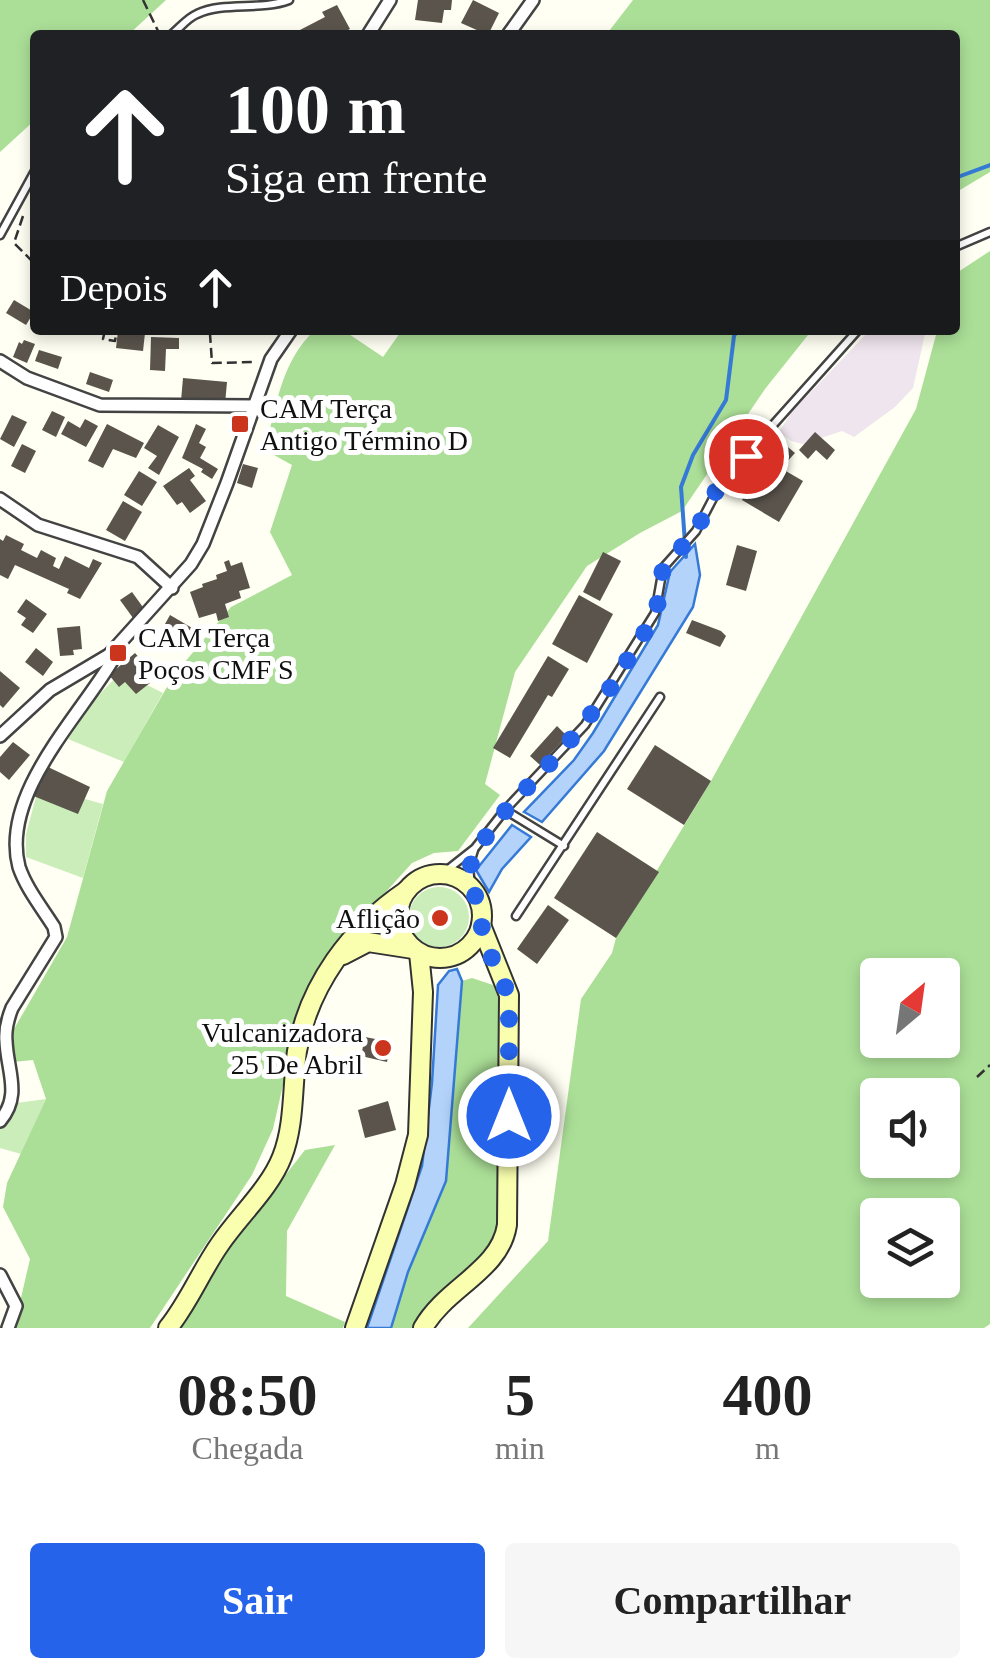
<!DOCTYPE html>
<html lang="pt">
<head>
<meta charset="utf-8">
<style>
  body { margin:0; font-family:Georgia,serif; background:#f6f6f6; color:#222; height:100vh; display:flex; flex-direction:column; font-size:38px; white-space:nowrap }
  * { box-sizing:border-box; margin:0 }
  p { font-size:32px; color:#767676 }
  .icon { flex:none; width:55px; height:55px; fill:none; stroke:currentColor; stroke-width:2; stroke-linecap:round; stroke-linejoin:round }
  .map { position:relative; height:1328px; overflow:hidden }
  .panel { display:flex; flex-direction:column; background:#fff; flex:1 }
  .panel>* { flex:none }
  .hud { position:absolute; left:30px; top:30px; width:930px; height:305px; border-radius:10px; box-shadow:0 5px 15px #0003; background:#202124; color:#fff; overflow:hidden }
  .needle { width:65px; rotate:29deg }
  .fabs { position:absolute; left:860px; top:958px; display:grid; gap:20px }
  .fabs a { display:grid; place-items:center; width:100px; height:100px; border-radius:10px; background:#fff; box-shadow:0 5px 15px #0003; font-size:50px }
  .pin { position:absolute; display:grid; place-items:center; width:85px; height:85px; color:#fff; margin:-42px; border:5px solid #fff; border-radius:50%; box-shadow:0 2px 10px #0007 }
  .me { position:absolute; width:110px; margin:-55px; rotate:0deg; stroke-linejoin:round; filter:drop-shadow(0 0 8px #0008) }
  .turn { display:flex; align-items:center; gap:35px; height:210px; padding:0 30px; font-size:45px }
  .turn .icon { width:130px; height:130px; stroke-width:2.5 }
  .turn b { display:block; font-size:70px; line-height:85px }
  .then { display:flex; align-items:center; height:95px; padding:0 30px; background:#0003; gap:20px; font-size:38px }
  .eta { display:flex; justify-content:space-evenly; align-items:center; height:170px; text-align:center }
  .eta b { font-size:60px; font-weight:700; line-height:70px }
  .primary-button { display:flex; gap:20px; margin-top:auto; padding:20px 30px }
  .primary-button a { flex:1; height:115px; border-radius:10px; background:#2563eb; color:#fff; font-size:40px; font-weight:700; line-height:115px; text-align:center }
  .primary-button a+a { background:#f6f6f6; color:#222 }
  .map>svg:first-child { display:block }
</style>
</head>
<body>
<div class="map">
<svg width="990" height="1328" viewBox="0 0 990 1328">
  <rect width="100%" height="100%" fill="#fffff3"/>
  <polygon fill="#efe5ee" points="870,330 921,330 925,334 913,388 895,407 854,437 842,431 818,439 810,446 791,441 779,432 791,413"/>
  <g fill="#cbedb9">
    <polygon points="121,672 163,693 124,762 68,739 96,698"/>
    <polygon points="39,786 103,804 83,878 26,857 26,834"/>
    <circle cx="439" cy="917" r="30"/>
    <polygon points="46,1099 21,1154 0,1148 0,1127 17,1103"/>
  </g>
  <g fill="#abdf97" fill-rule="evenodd">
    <polygon points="0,0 166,0 128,35 35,35 35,120 0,152"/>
    <polygon points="633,0 990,0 990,172 955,193 955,35 606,35"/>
    <path d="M990,251V1324L984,1328H468L548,1241L581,999L612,953L616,938L711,781L916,409L936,335L932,330H955V274ZM878,975H942V1040H878ZM878,1095H942V1160H878ZM878,1215H942V1280H878Z"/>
    <path d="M315,330H343L383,357L402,330H812L765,389L682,511L640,533L587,566L515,672L485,784L500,795L458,851L434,853L412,863L318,967L302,1001L273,1129L252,1175L150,1328H14L30,1259L3,1207L7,1183L46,1099L33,1060L13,1062L14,1029L67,937L107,791L174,675L231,607L292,575L270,532L292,465L265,450C276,407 281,361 315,330Z"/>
    <path d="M472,978L493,985L502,998C496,1080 502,1161 499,1244L429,1304L416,1328H391L408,1272L446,1181L462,981Z"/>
    <polygon points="335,1145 287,1231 286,1296 345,1322 343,1328 178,1328 233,1242 305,1150"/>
  </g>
  <g fill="#b4d3fa" stroke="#367ad7" stroke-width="2.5">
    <polygon points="695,544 700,575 693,607 604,751 542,822 526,813 524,812 574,760 593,733 658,625 670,572"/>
    <polygon points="512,825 531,837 502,869 489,892 476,870"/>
    <polygon points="457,969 462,981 446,1181 408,1272 391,1328 367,1328 422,1166 432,1083 438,985 449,971"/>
  </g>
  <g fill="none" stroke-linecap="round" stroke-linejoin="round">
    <g stroke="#367ad7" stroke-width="4">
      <polyline points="955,178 990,165"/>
      <polyline points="686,557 681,487 693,455 726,400 734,336 738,330"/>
    </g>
  </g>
  <g fill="#5a544c">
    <polygon points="418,0 452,0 451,10 444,10 442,23 415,20"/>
    <polygon points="473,0 499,13 488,35 461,23"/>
    <polygon points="337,5 350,29 338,35 300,35 298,31 325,17 322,12"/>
    <polygon points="14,300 34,312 26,325 6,313"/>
    <polygon points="118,331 145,333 143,351 116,348"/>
    <polygon points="151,337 179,338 179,349 166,349 165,371 150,370"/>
    <polygon points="24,340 35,344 27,363 13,357 19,342 22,344"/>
    <polygon points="39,350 62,357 58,369 35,361"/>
    <polygon points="90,372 113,380 109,392 86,384"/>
    <polygon points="183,378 227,382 225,404 181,401"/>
    <polygon points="52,411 65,417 56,437 42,430"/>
    <polygon points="12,415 27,422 14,447 0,439"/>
    <polygon points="85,419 98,426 86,447 61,434 68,421 80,428"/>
    <polygon points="107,424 144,443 136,458 113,449 103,468 88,461"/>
    <polygon points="196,424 206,429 199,443 206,447 200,458 218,469 212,479 201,472 203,469 182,458"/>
    <polygon points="158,425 179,437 159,475 148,468 157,456 144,448"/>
    <polygon points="815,432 835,450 827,460 816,450 808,459 799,450"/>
    <polygon points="776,437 795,453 785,464 766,448"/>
    <polygon points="22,444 36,451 25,473 11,466"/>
    <polygon points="765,459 803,481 779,522 742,500"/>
    <polygon points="243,464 258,468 252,488 237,483"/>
    <polygon points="189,468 195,476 190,480 206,501 190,513 182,502 177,505 163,486"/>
    <polygon points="139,471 157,482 142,506 124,495"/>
    <polygon points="123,501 142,512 125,541 106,530"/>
    <polygon points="6,535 24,544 21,550 37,558 41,550 56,558 53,566 59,569 65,556 89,568 93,559 102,563 80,599 67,593 69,589 15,565 8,579 0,575 0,539 3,541"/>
    <polygon points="737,545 757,551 746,591 726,585"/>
    <polygon points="603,552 621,561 600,601 583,592"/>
    <polygon points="229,560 231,566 242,562 250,588 239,591 241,598 225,604 229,617 218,621 216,613 199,618 190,592 203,587 202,584 217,579 216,575 227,571 224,562"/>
    <polygon points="132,592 145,610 133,618 120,600"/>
    <polygon points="579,595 613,614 587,663 552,644"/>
    <polygon points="26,599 47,614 33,633 21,625 26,618 17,612"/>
    <polygon points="170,615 199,632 192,644 180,637 177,643 160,633"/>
    <polygon points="692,620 721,631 726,636 720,647 686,633"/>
    <polygon points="80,626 82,649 73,650 74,655 60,656 57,628"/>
    <polygon points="36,648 53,662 43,676 25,662"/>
    <polygon points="135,653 150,670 144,675 150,683 136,694 125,682 119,687 109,675"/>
    <polygon points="548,656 569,669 552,697 548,695 510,758 493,748"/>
    <polygon points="0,671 20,688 3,708 0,705"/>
    <polygon points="557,726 567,736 540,765 530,756"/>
    <polygon points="13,742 30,755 9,780 0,772 0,757"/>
    <polygon points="655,745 711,781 684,825 627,789"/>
    <polygon points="48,767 90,787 78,814 26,793 32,781 40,785"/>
    <polygon points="597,832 659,872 616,938 554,898"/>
    <polygon points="548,905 569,920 537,964 517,949"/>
    <polygon points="365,1037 391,1042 387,1062 361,1056"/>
    <polygon points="388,1101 396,1130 365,1138 358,1110"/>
  </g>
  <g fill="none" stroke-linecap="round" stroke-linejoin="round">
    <g stroke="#434343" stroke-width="11">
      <g id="lane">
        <path d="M171,35C180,28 187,18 197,14C224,1 260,11 289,0"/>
        <polyline points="0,235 35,171"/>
        <polyline points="955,247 990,232"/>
        <polyline points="505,810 564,846"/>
        <polyline points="442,874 475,848 505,810 585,725 655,613 663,568 696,531 721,483 858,330"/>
        <polyline points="471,888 469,866 474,850"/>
        <polyline points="516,916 660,697"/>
      </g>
    </g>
    <g stroke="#434343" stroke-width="16">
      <g id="street">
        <polyline points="368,35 390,0"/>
        <polyline points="508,35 533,0"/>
        <polyline points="0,361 27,378 100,405 255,406"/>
        <polyline points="0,499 38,525 138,557 172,588"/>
        <polyline points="0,736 50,690 109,655 191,564 203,544 227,483 271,359 291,330"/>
        <path d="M0,1121C22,1095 7,1071 6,1041C5,1030 8,1018 12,1008L56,937L54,927C42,908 26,888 19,867C0,795 79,717 112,661L109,655"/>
        <polyline points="0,1275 16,1306 8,1328"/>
      </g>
    </g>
    <g stroke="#323232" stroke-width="22">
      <g id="secondary">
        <circle cx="440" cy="916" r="42"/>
        <polyline points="343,955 368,942 413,949"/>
        <path d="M168,1328C189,1302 201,1271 220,1244C239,1216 270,1188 282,1157C295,1124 292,1086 297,1051C309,985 350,929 406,891"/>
        <polyline points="355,1328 405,1185 418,1135 423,992 419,953"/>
        <path d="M423,1328C446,1287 500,1271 507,1225L509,995L481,925"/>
      </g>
    </g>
    <g stroke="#323232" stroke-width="2.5" stroke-dasharray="10 5" stroke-linecap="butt">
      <polyline points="143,0 160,35"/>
      <polyline points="23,216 14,243 35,264"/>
      <polyline points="105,330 103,339 115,341 117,330"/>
      <polyline points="134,330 210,334 212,363 255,362"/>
      <polyline points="977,1077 990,1065"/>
    </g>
    <use href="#lane" stroke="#fff" stroke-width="6"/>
    <use href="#street" stroke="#fff" stroke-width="11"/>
    <use href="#secondary" stroke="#f9ffae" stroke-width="18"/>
  </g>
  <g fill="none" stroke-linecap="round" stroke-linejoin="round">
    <polyline stroke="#2563eb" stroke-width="18" stroke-dasharray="0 32.4" points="509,1116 509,996 488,949 481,924 480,905 471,888 471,857 506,810 564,748 604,698 656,614 663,568 696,531 720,483 746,456"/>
  </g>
  <g fill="#cb341d" stroke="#fff" stroke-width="4">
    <rect x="230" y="414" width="20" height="20" rx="5"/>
    <rect x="108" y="643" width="20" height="20" rx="5"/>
    <circle cx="440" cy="918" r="10"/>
    <circle cx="383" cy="1048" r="10"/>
  </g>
  <g text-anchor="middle" stroke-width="10" stroke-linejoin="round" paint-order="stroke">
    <g font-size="28" fill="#101010" stroke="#fff" text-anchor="start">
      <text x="260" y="418">CAM Terça<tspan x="260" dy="32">Antigo Término D</tspan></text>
      <text x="138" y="647">CAM Terça<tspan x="138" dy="32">Poços CMF S</tspan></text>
      <text x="420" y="928" text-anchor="end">Aflição</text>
      <text x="363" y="1042" text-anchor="end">Vulcanizadora<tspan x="363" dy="32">25 De Abril</tspan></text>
    </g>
  </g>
</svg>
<div class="fabs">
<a><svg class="needle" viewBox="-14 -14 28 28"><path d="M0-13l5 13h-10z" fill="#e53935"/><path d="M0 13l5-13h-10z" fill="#767676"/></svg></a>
<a><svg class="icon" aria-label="sound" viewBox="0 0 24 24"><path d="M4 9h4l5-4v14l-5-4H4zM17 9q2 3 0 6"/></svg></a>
<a><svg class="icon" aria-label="layers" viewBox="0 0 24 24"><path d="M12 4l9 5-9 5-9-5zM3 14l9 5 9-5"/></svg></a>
</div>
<div class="pin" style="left:746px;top:456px;background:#d93025"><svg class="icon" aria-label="arrive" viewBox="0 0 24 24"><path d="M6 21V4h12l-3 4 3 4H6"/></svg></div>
<svg class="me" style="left:509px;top:1116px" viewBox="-20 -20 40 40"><circle r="17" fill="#2563eb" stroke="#fff" stroke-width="3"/><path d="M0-11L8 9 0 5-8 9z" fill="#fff"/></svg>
<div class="hud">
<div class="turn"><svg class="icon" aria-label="ahead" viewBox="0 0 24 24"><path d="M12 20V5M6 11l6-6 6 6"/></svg><div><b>100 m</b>Siga em frente</div></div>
<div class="then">Depois<svg class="icon" aria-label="ahead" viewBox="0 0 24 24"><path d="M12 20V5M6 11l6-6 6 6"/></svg></div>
</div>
</div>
<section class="panel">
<div class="eta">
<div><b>08:50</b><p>Chegada</p></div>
<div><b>5</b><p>min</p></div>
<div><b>400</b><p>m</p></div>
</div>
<div class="primary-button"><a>Sair</a><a>Compartilhar</a></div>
</section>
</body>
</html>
